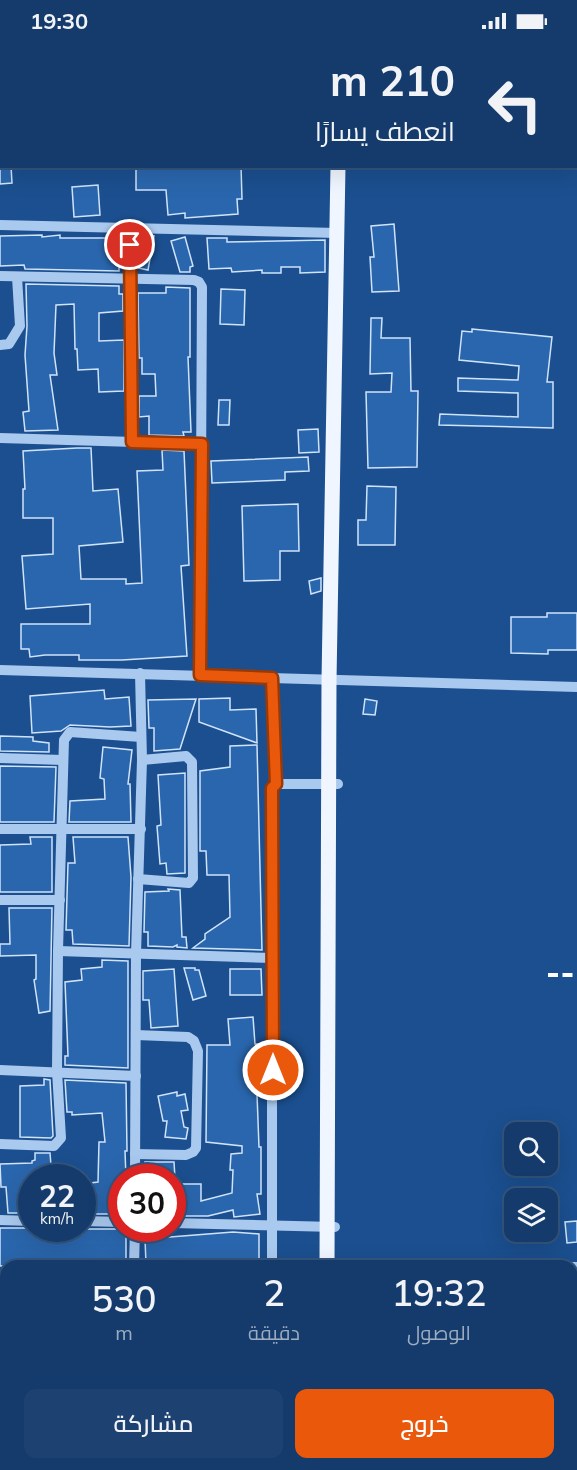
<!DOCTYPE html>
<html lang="ar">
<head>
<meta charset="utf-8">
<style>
  body { margin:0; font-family:Mulish,Cairo,sans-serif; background:#1d4271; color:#f1f3f6; direction:rtl; height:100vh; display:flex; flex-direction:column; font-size:22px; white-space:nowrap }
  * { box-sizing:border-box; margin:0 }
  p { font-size:20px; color:#9dadc1 }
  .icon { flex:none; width:33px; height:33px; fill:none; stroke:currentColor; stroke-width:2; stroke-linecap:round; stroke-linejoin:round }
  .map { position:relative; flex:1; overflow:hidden; direction:ltr }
  .side { position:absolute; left:0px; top:1218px; width:578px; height:210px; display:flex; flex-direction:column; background:#143b6b; border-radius:18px 18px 0 0; box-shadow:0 6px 24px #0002,0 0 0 2px #33557e; direction:rtl }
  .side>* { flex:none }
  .banner { position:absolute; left:0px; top:0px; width:578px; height:126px; box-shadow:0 6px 24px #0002,0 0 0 2px #33557e; direction:rtl; background:#143b6b; color:#f1f3f6; overflow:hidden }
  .tools { position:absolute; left:504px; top:1080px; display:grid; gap:12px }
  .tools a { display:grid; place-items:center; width:54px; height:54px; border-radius:12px; background:#143b6b; box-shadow:0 6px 24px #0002,0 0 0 2px #33557e; font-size:30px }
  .speed { position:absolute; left:18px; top:1122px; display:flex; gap:12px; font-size:30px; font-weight:700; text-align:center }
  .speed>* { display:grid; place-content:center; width:78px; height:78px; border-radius:50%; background:#143b6b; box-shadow:0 6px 24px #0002,0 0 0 2px #33557e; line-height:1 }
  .speed small { font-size:15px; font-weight:400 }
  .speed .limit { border:9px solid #d22; background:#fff; color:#111 }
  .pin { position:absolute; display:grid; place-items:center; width:51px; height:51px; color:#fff; margin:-26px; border:3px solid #fff; border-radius:50%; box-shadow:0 2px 6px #0007 }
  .me { position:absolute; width:66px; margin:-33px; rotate:0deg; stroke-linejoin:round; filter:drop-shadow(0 0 4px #0008) }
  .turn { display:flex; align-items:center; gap:21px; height:126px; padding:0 24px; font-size:27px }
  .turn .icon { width:78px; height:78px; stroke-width:2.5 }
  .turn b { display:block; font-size:42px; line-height:51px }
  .eta { display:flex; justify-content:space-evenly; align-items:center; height:102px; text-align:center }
  .eta b { font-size:36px; font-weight:600; line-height:42px }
  .button { display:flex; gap:12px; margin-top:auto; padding:12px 24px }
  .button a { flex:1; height:69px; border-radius:12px; background:#ea580c; color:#fff; font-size:24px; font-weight:600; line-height:69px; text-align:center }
  .button a+a { background:#1d4271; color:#f1f3f6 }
  .status { display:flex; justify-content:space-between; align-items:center; height:42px; padding:0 30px; background:#143b6b; direction:ltr }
  .status svg { height:16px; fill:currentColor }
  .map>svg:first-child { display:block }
</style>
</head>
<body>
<div class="status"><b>19:30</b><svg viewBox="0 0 49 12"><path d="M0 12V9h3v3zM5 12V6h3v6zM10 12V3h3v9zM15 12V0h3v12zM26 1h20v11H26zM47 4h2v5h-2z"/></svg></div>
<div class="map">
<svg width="577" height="1428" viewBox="0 0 577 1428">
  <rect width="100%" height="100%" fill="#1b4f8f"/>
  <g fill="#2a66ad" stroke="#cfe3fa" stroke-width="1.5">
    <polygon points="0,124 11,124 12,141 0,142"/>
    <polygon points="136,124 241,124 242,157 237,157 238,172 185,176 185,171 168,173 166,148 136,148"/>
    <polygon points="98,143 100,173 74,175 72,145"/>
    <polygon points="394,182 399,249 372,250 370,215 374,215 371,184"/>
    <polygon points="42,193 42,195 60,193 60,196 119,196 119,229 25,227 24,223 0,224 0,194"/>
    <polygon points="138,194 154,194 148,228 138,226"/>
    <polygon points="185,195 193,224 190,225 190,230 180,230 171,199"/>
    <polygon points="207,196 227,196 227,200 325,198 325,230 300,231 300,225 281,225 281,231 262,231 262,228 232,230 231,226 209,227"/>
    <polygon points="26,242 119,244 119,252 123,252 123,269 99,271 99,299 124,298 124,349 99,350 98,327 78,328 77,307 75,307 74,262 56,263 54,311 57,333 50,333 58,388 25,389 23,370 29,369 25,313 27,284"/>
    <polygon points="166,245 190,246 190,315 188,315 191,390 183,390 184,394 149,393 149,374 139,375 139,354 156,354 155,332 142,332 142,316 139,316 138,251 166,251"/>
    <polygon points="221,247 245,248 244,283 220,282"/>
    <polygon points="371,276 382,276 381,296 410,296 411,349 418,349 417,425 368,426 366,350 391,350 392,331 370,332"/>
    <polygon points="472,287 552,295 547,340 553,340 553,386 439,383 440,372 518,375 518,351 458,349 458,336 518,338 519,324 459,318 462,289 472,290"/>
    <polygon points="219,358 230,358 229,383 218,383"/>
    <polygon points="318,387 319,410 299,411 298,388"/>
    <polygon points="77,406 91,406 93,449 118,447 123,500 79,504 81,537 126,537 126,542 142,541 137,429 163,428 162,408 184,409 189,523 181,524 187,614 122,618 79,618 79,613 45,613 30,615 29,607 21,607 21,582 90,582 90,562 26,567 22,514 53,512 53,476 23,476 23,447 25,447 23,409"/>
    <polygon points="308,415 309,429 285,430 285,438 212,441 211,419"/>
    <polygon points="367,444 396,445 395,503 358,503 358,478 366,478"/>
    <polygon points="298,462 299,509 280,509 280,538 244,539 242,464"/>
    <polygon points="321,536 321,549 311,552 309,539"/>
    <polygon points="547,571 577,571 577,608 548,608 548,612 511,611 511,575 547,575"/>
    <polygon points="104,648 105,657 129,655 131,684 110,685 70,683 61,689 32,691 30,654"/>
    <polygon points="230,656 230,668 256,667 257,701 199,680 199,657"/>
    <polygon points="196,657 180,707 154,709 154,686 149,686 148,658"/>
    <polygon points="365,657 377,659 375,673 363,672"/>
    <polygon points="0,694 33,695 33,699 49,701 49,710 0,709"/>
    <polygon points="257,703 262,908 193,906 205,897 205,892 230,875 229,833 207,833 206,809 200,809 200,729 230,725 230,704"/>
    <polygon points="103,705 132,708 128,742 130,742 131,780 69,780 70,759 105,757 104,737 100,736"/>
    <polygon points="0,724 56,725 54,780 0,780"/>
    <polygon points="185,731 185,831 167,832 166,821 160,822 157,784 161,783 158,733"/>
    <polygon points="30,795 52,795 52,850 0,850 0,803 31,802"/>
    <polygon points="73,795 128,795 131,835 129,904 73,902 72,888 66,888 68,821 75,821"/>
    <polygon points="168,847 180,848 182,895 186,895 187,906 177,905 177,903 173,905 148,904 148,890 144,890 145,850 169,849"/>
    <polygon points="9,866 52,866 50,969 39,971 34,938 36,937 36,913 0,914 0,902 10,902"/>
    <polygon points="102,918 128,919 128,1026 65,1023 65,1014 68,1014 65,940 82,938 81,927 102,925"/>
    <polygon points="184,926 195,926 195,928 199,928 206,954 193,958"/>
    <polygon points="174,927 178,984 151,986 149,958 143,958 143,929"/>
    <polygon points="230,927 261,927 262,953 230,953"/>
    <polygon points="253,975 255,1002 259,1002 262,1052 257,1052 259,1105 261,1105 261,1152 257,1152 260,1172 234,1175 233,1168 208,1174 172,1174 172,1142 201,1142 201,1159 232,1151 233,1128 230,1128 231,1112 242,1111 242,1104 206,1100 207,1003 230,1003 228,977"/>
    <polygon points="44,1037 50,1038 53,1094 51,1096 20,1095 20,1044 44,1043"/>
    <polygon points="65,1038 126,1041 127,1109 125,1109 126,1136 122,1136 122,1172 82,1172 82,1142 98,1140 99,1100 105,1100 102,1071 72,1073 72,1070 67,1070"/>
    <polygon points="177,1050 177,1054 185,1052 188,1068 181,1069 184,1085 188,1086 186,1097 165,1095 167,1079 163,1079 158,1054"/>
    <polygon points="35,1111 50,1111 52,1136 32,1136 32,1171 8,1171 6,1145 1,1145 0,1122 32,1121 32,1119 35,1118"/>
    <polygon points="145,1120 174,1120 175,1136 151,1136 150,1128 146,1129"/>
    <polygon points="577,1179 577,1200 567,1201 565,1180"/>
    <polygon points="0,1186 32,1186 32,1190 34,1191 82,1192 82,1187 122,1187 122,1189 126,1189 126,1224 98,1224 98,1222 73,1222 73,1224 0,1224"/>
    <polygon points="233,1190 259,1192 259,1224 225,1224 225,1221 146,1222 145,1197"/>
  </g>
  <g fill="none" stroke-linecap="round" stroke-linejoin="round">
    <g stroke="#a9c9ee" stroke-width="10">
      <polyline points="0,183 337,191"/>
      <polyline points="130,185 132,400"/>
      <polyline points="0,234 194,238 199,240 202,245 200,633"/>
      <polyline points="0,303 9,302 20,284 17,235"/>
      <polyline points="0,396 202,402"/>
      <polyline points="0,628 577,645"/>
      <polyline points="272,636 276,742"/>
      <polyline points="0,716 63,718"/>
      <polyline points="0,787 141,787"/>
      <polyline points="138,837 189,841 193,836 192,720 186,714 142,718"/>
      <polyline points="0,858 60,858"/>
      <polyline points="58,909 273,916"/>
      <polyline points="0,1028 136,1034"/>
      <polyline points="0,1102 54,1104 61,1096 57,1029 58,909 64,698 70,690 141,695"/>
      <polyline points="135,1112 186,1113 193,1110 196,1106 198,1009 194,999 188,995 136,993"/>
      <polyline points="135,1136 136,912 142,718 140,631"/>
      <polyline points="0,1178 32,1179"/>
      <polyline points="82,1179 122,1180"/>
      <polyline points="172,1181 335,1185"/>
      <polyline points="134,1224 135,1186"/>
      <polyline points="272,1224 272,746 276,742 338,742"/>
      <polyline points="572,1225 577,1225"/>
      <polyline points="0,1303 6,1303"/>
      <polyline points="572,1330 577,1330"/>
      <polyline points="0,1361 6,1376"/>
      <polyline points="25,1422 28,1428"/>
      <polyline points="154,1422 157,1428"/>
      <polyline points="50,1428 70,1422"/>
      <polyline points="270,1428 270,1422"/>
      <polyline points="495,1428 496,1422"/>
    </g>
    <g stroke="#f0f6ff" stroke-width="15">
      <polyline points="341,2 341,0"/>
      <polyline points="327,1224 329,638 338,124"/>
      <polyline points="334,1428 334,1422"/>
    </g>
    <polyline stroke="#fff" stroke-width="4" stroke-dasharray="10 4.5" stroke-linecap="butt" points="548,933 577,933"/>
  </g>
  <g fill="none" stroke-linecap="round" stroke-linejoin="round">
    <g stroke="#983908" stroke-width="15">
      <polyline id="route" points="130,203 132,400 202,402 200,633 272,636 276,742 272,746 273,1028"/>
    </g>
    <use href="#route" stroke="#ea580c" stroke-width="10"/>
  </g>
</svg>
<div class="tools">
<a><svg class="icon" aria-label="search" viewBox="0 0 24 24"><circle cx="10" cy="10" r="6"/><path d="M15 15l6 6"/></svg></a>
<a><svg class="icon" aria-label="layers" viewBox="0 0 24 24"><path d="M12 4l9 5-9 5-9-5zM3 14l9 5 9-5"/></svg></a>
</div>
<div class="speed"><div>22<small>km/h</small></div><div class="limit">30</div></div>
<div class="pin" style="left:130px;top:203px;background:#d93025"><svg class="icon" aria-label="arrive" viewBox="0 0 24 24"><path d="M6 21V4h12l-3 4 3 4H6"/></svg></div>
<svg class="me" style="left:273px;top:1028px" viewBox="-20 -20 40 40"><circle r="17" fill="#ea580c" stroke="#fff" stroke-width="3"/><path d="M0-11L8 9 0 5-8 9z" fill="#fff"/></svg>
<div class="banner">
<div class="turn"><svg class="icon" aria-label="left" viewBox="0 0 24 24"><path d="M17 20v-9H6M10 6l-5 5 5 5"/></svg><div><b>210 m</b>انعطف يسارًا</div></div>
</div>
<section class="side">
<div class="eta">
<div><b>19:32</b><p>الوصول</p></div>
<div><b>2</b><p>دقيقة</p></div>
<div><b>530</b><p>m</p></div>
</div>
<div class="button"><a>خروج</a><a>مشاركة</a></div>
</section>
</div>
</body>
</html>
